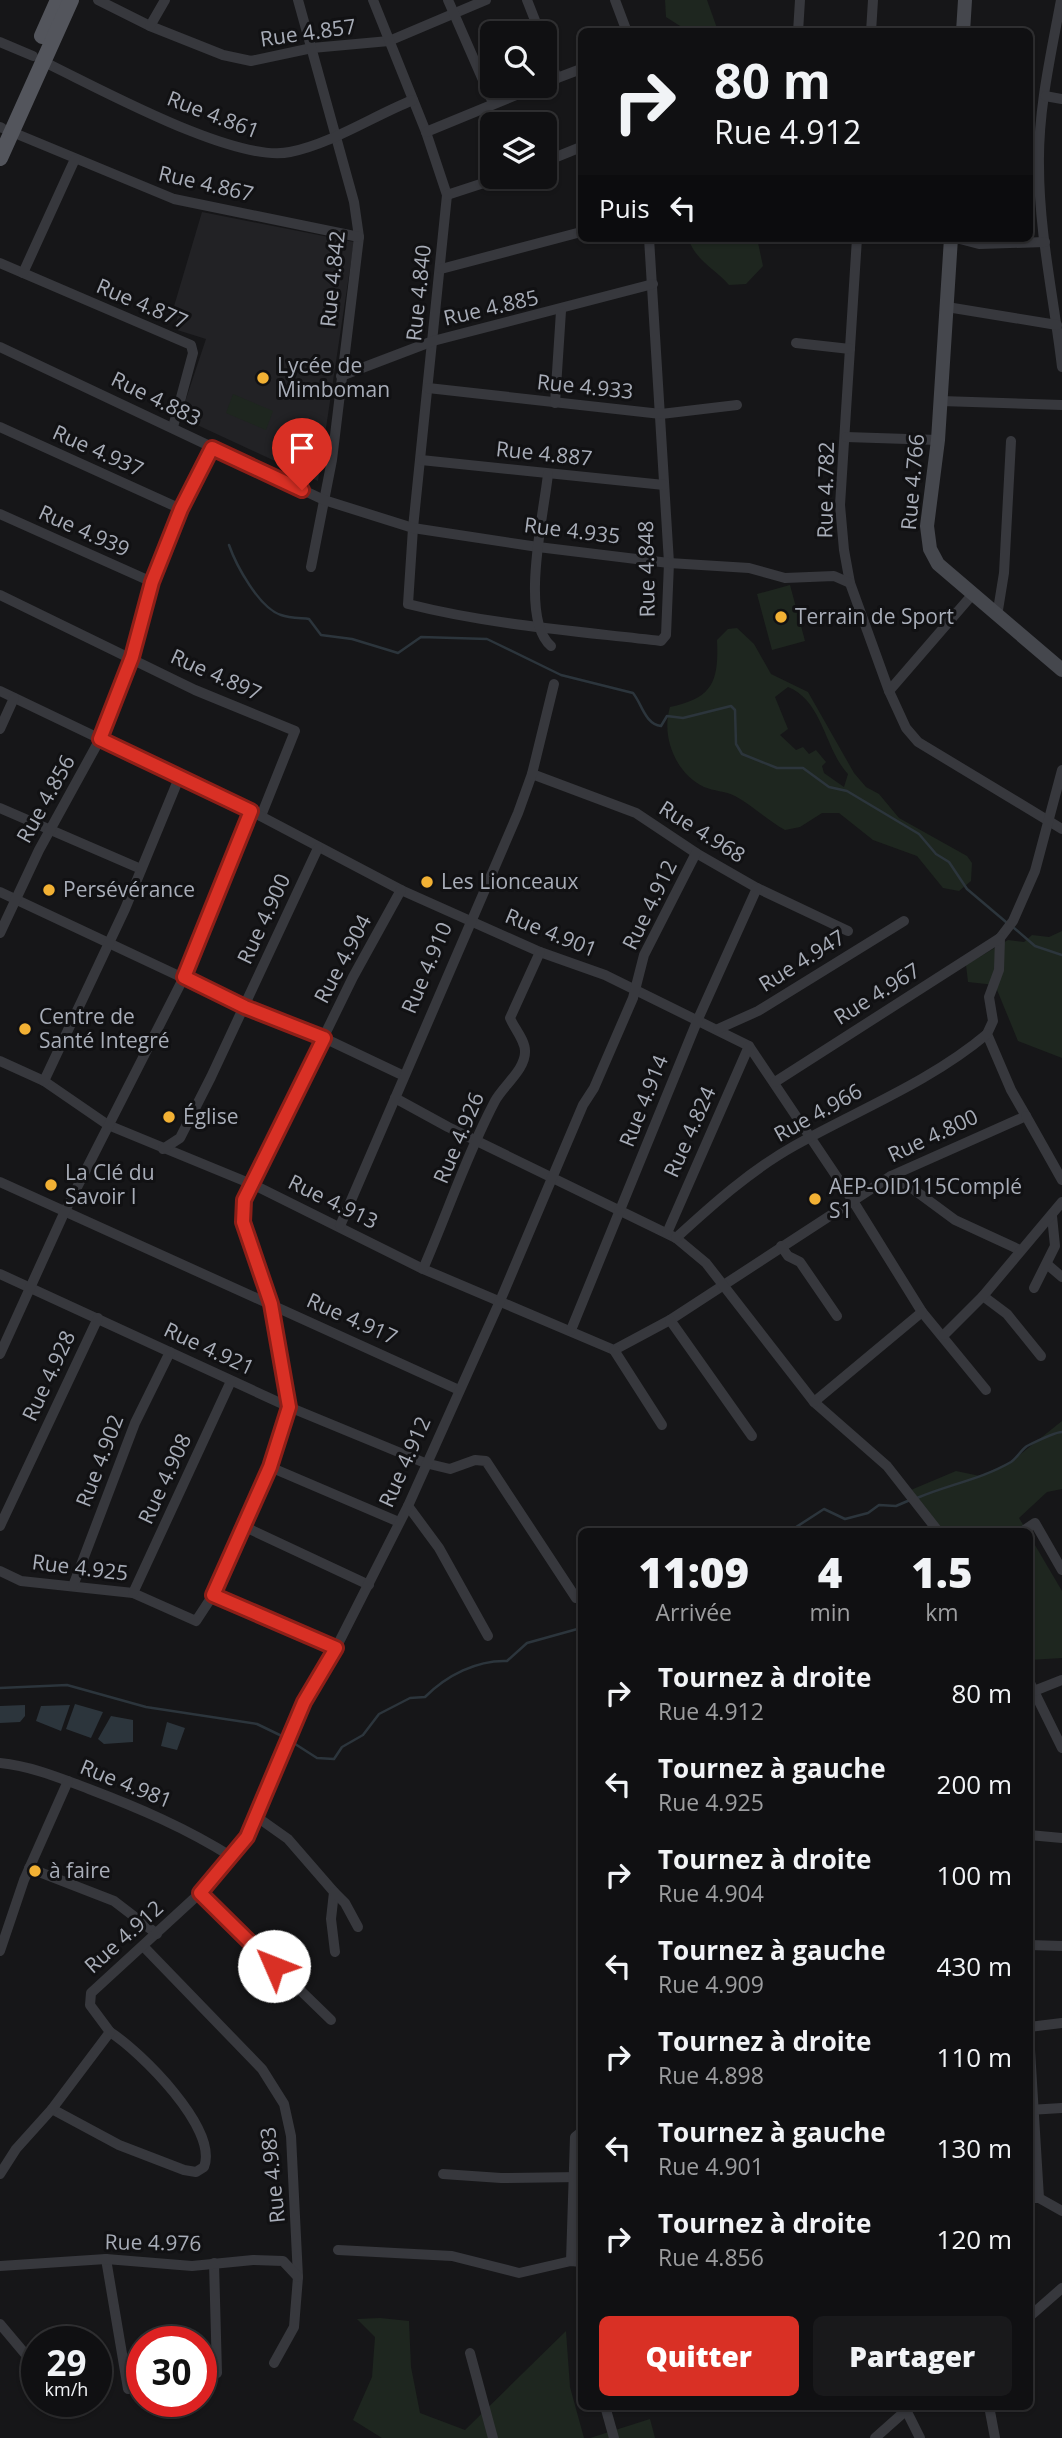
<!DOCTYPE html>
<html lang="fr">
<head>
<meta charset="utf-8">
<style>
  body { margin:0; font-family:"Open Sans",sans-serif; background:#19191b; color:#f1f3f6; height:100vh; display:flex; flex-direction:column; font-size:26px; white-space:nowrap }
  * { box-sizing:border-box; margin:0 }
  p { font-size:23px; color:#9c9d9f }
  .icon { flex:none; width:38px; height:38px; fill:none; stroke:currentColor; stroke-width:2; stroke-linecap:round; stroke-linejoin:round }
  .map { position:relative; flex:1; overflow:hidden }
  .drawer { position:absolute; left:578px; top:1528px; width:455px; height:882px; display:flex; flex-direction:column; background:#101012; border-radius:10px; box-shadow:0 2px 5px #0004,0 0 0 2px #303032 }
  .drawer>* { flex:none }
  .hud { position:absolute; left:578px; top:28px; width:455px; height:214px; border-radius:10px; box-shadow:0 2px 5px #0004,0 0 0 2px #303032; background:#101012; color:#f1f3f6; overflow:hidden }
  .buttons { position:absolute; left:480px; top:21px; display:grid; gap:14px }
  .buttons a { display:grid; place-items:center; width:77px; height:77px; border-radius:10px; background:#101012; box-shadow:0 2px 5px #0004,0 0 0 2px #303032; font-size:35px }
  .speed { position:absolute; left:21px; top:2326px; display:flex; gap:14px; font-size:35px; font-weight:700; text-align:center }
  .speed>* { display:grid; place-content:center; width:91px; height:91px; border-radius:50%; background:#101012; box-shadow:0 2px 5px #0004,0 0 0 2px #303032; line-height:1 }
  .speed small { font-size:18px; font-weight:400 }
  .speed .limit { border:10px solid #d22; background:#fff; color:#111 }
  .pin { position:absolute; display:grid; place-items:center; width:60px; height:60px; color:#fff; margin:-72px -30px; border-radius:50% 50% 50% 0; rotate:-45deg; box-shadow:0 0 7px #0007 }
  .pin .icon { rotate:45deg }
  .me { position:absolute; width:77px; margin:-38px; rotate:314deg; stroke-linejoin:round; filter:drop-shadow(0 0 5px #0008) }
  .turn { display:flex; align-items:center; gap:24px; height:147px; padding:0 21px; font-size:32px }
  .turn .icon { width:91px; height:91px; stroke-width:2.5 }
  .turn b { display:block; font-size:49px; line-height:60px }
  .then { display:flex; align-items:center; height:66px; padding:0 21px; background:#0003; gap:14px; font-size:26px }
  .eta { display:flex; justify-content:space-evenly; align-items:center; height:119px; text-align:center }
  .eta b { font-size:42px; font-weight:800; line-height:49px }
  .primary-button { display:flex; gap:14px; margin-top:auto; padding:14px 21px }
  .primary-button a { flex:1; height:80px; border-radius:10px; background:#d93025; color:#fff; font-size:28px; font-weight:800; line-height:80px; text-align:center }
  .primary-button a+a { background:#19191b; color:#f1f3f6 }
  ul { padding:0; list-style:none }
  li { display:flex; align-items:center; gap:21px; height:91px; padding:0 21px }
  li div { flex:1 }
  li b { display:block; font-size:26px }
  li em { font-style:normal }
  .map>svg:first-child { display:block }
</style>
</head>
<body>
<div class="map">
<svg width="1062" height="2438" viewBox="0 0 1062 2438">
  <rect width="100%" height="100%" fill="#161618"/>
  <polygon fill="#222225" points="202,212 354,242 318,481 180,417 206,339 174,329 178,315 172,313"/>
  <g fill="#1e261f" fill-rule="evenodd">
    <polygon points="665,0 707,0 718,31 688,31 666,17"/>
    <path d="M688,238H757L763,266L746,284L729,285C714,268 696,261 688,238Z"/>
    <polygon points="233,394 273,411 266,430 226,413"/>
    <polygon points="790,585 805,641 772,650 757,594"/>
    <path d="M737,628L754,644L771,674L808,692L854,773L866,787L879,794L899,818L967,856L972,863L971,881L959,891L943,888L917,856L873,840L839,813H822L800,827L785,830C767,820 753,806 735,796C725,791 714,791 704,787C675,773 661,736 670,707C712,698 719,683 717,640L728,629ZM788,687C823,701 825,750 848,774L844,787L824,773L822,766L826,762L816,750L809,754L803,747L796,750L780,735L788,729L775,697Z"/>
    <polygon points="1062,931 1062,1058 1018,1041 995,985 968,982 966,965 1008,940 1024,942 1032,935 1049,937"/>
    <polygon points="1062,1421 1062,1489 1047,1492 1019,1518 1027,1531 937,1531 906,1492 956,1471 980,1476 1012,1461"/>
    <polygon points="1029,1535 1062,1591 1062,1658 1029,1660"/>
    <polygon points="380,2318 409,2321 411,2367 420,2413 465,2430 566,2331 570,2387 584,2438 382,2438 353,2420 372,2377 375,2337 357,2319"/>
    <polygon points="650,2419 655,2438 590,2438"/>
  </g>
  <g fill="#2c353c">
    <polygon points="75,1704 103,1712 91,1738 66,1729"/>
    <polygon points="25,1705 25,1716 20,1722 0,1723 0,1706"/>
    <polygon points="70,1705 61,1731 36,1721 41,1706"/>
    <polygon points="111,1716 133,1720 133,1742 104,1744 98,1739"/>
    <polygon points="167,1722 185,1728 177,1750 161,1746"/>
  </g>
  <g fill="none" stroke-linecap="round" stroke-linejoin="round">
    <g stroke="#2c353c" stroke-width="2.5">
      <path d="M229,545C236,565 259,608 281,615C289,618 300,618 309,619L321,635L352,639L398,653L421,637L487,639L561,675L633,693C642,704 645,724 661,726L667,716L683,718L731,706L735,710L736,744L742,754L777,768H803L829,787L847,791L919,834L936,854L949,862L967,889L1006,922"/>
      <polyline points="1014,928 1035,946 1062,955"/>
      <path d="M917,1498C947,1485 982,1479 1011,1462C1017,1458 1021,1450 1027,1446C1033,1443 1056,1432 1062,1432"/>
      <polyline points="790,1531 824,1509 845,1519 868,1513 879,1505 896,1506 910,1500"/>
      <polyline points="0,1688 67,1685 146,1707 257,1724 286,1738"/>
      <path d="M292,1742L317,1758L334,1759L342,1747L363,1735L379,1714L410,1698L425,1697C447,1675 477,1660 507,1661L527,1643L581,1628"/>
    </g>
    <g stroke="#37383d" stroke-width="10">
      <polyline points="98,0 150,26 223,55 251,61 312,48 389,41 486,0"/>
      <polyline points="298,0 354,202 359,237 332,460 311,567"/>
      <path d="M373,0L426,132L447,195L413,528L408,604C491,625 576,631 661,641L666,635L669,563L649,238"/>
      <polyline points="448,0 493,103"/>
      <polyline points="527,0 540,33"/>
      <polyline points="615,0 627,32"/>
      <path d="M1061,0C1051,54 1038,110 1039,165C1039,233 1054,299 1062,367"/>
      <polyline points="150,26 165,0"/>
      <polyline points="798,32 800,0"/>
      <polyline points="871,32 873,0"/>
      <polyline points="0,42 33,56"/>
      <polyline points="544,45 557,78"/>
      <path d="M42,61C97,87 235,164 290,152C333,143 373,116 413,100"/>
      <polyline points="544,83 581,69"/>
      <polyline points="1045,96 1062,99"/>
      <polyline points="0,127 2,128"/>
      <polyline points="12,132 174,199 359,237"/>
      <polyline points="426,132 538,86"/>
      <polyline points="544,162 581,147"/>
      <polyline points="447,195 502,177"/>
      <polyline points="857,238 840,505 844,550 850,583 889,691 906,728 918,742 1062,829"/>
      <polyline points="956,238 979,244 1045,242"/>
      <polyline points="0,263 191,345 193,353 173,427"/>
      <polyline points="441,269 581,232"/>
      <polyline points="23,273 75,159"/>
      <polyline points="947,307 1057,325"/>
      <polyline points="796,343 850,349"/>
      <polyline points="0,347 324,500 413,528 538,547 669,563 749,568 785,578 834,576 850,583"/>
      <polyline points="341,376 433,341 653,284"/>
      <polyline points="428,388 661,414 737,405"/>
      <polyline points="941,401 1062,405"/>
      <polyline points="555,403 561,311"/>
      <polyline points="0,427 181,509"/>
      <polyline points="846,437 938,440"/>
      <polyline points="421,460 664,485"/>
      <path d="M548,474C544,513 519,619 551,646"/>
      <polyline points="0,514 152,582"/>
      <polyline points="0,595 195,690 295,731 261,816"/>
      <polyline points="997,616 1004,573 1011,441"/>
      <polyline points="0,691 251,811 401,890 540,952 605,975 749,1046 853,1201 922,1312 986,1390"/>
      <polyline points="889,691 972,595"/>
      <polyline points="0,729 14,698"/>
      <polyline points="532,774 636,813 696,853 757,888 848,931"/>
      <polyline points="0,808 141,869"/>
      <polyline points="0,892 245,1007 324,1038 402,1075"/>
      <polyline points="0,933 39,850 100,739 132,658 152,582 181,509 212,448"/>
      <polyline points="718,1029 758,1011 904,921"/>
      <polyline points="0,1061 44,1081 108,1125 254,1185 423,1269 614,1350 670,1320 891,1176 1026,1116 1011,1090 987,1034 993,1021 989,997 999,970 1000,938 1013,921 1035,871 1062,770"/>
      <polyline points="44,1081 125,909 179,778"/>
      <polyline points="775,1082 1000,938"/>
      <polyline points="395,1098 448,1127 676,1238 706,1263 814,1402 887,1466 938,1531"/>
      <polyline points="1026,1116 1062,1180"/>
      <polyline points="163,1149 180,1138 211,1077 318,848"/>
      <polyline points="891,1176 913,1189 955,1220 1020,1250"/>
      <polyline points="0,1182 459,1390"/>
      <polyline points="340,1226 518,813 532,774 554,684"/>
      <polyline points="667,1233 749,1046"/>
      <path d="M676,1238C712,1205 751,1170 794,1146C858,1110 930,1082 987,1034"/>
      <polyline points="781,1246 788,1256 800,1262 837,1316"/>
      <polyline points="1048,1265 1062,1277"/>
      <path d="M423,1269C447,1214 467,1154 495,1101C503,1086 526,1069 525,1051C525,1040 514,1028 510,1018L540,952"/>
      <polyline points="0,1274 289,1407 425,1463 450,1469 475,1460 486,1461 576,1598"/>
      <polyline points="1034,1288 1055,1246 1052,1216"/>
      <polyline points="983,1296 1007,1314 1041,1356"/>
      <polyline points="670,1320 752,1436"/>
      <polyline points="571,1330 698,1019 757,888"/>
      <polyline points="944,1335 983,1296 1062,1202"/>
      <polyline points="614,1350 662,1425"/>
      <polyline points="0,1354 65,1211 184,977 251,811"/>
      <polyline points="814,1402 922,1312"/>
      <polyline points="270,1467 399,1522"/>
      <polyline points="408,1506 439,1548 488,1636"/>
      <polyline points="0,1526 98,1318"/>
      <polyline points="243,1526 369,1585"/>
      <polyline points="1023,1531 1035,1523 1062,1570"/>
      <polyline points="0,1571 21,1581 133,1593 196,1621 213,1595 336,1648"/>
      <polyline points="73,1586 135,1423 170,1352"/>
      <polyline points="133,1593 231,1381"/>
      <polyline points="213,1595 270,1467 289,1407 271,1304 243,1222 244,1200 353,977 401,890"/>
      <polyline points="1029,1681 1062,1748"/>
      <polyline points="1034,1691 1062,1680"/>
      <path d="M0,1763C31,1766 60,1778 89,1789C139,1808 186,1828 232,1857"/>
      <polyline points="257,1817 288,1839 334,1892 331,1919 335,1952"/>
      <polyline points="1029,1835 1062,1838"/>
      <polyline points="29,1868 114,1901 157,1934"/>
      <polyline points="334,1892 345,1903 358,1927"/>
      <polyline points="200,1893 331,2020"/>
      <polyline points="1029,1945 1062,1946"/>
      <polyline points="144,1947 262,2069 284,2104 291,2136 298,2277 294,2327 274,2363"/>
      <polyline points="0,1951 24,1880 68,1781"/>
      <polyline points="1029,2027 1062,2023"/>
      <polyline points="1029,2033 1039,2198"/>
      <path d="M52,2109L119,2145L184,2170L196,2172L204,2167C219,2129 140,2051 110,2032"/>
      <polyline points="1029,2110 1062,2108"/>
      <polyline points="0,2174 16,2149 52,2109 110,2032 90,2005 91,1993 200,1893 247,1837 304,1702 336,1648 408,1506 500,1301 583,1105 594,1088 633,998 644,955 696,853"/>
      <polyline points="443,2174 501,2178 581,2177"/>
      <polyline points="1029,2198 1039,2198 1062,2211"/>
      <polyline points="338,2250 452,2256 519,2273 571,2261 581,2262"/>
      <polyline points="106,2259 128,2389"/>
      <polyline points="571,2261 575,2137 581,2132"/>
      <polyline points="214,2263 217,2373"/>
      <polyline points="0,2266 106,2259 192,2266 253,2260 283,2261 298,2277"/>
      <polyline points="1029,2317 1062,2288"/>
      <polyline points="0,2324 37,2368"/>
      <polyline points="470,2353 493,2438"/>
      <polyline points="605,2406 614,2438"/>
      <polyline points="989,2406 995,2438"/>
      <polyline points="906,2410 920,2438"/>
      <polyline points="875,2438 911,2406"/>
    </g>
    <g stroke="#45474d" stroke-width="14">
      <polyline points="963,32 965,0"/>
      <polyline points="951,238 938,440 927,526 930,549 938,564 1062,670"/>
    </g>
    <g stroke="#53555c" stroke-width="16">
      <polyline points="42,36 58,0"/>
      <polyline points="0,158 71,0"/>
    </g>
  </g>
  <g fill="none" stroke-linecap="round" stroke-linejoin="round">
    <g stroke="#8d1f18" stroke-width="18">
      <polyline id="route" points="274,1966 200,1893 247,1837 304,1702 336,1648 213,1595 270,1467 289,1407 271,1304 243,1222 244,1200 324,1038 245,1007 184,977 251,811 100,739 132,657 152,582 181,509 212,448 302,490"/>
    </g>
    <use href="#route" stroke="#d93025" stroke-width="12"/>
  </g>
  <g fill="#f2b134" stroke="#111113" stroke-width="2.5">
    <circle cx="263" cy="378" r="7"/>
    <circle cx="781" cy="617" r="7"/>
    <circle cx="427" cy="882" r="7"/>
    <circle cx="49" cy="890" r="7"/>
    <circle cx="25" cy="1029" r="7"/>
    <circle cx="169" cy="1117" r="7"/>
    <circle cx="51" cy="1185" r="7"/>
    <circle cx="815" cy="1199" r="7"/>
    <circle cx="35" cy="1871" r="7"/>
  </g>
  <g text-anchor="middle" stroke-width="6" stroke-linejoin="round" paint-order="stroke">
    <g font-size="21" fill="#a8adb8" stroke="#111113">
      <text transform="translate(308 33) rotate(-8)" y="7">Rue 4.857</text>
      <text transform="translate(213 115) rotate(21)" y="7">Rue 4.861</text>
      <text transform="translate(206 184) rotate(13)" y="7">Rue 4.867</text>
      <text transform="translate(333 279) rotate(-84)" y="7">Rue 4.842</text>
      <text transform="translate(419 293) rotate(-84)" y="7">Rue 4.840</text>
      <text transform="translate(142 304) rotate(23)" y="7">Rue 4.877</text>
      <text transform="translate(491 308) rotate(-13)" y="7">Rue 4.885</text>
      <text transform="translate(585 387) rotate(6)" y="7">Rue 4.933</text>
      <text transform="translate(156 399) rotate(26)" y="7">Rue 4.883</text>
      <text transform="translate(98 451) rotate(24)" y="7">Rue 4.937</text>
      <text transform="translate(544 454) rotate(6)" y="7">Rue 4.887</text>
      <text transform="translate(913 482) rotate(-85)" y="7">Rue 4.766</text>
      <text transform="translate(826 490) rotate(-89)" y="7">Rue 4.782</text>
      <text transform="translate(84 531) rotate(24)" y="7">Rue 4.939</text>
      <text transform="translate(572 531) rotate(7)" y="7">Rue 4.935</text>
      <text transform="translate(647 569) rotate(-91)" y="7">Rue 4.848</text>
      <text transform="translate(216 675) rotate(24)" y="7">Rue 4.897</text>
      <text transform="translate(46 799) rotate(-61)" y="7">Rue 4.856</text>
      <text transform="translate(702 832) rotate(32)" y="7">Rue 4.968</text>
      <text transform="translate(650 905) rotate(-64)" y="7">Rue 4.912</text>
      <text transform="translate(264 919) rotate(-65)" y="7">Rue 4.900</text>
      <text transform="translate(551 933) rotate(22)" y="7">Rue 4.901</text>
      <text transform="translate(343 959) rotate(-62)" y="7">Rue 4.904</text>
      <text transform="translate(802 961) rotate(-32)" y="7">Rue 4.947</text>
      <text transform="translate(427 968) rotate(-67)" y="7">Rue 4.910</text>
      <text transform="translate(877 994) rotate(-32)" y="7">Rue 4.967</text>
      <text transform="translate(644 1101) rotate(-68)" y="7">Rue 4.914</text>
      <text transform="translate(818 1113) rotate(-29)" y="7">Rue 4.966</text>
      <text transform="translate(690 1132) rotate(-66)" y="7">Rue 4.824</text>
      <text transform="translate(933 1136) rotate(-25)" y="7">Rue 4.800</text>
      <text transform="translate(459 1138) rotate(-67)" y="7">Rue 4.926</text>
      <text transform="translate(333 1202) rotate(26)" y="7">Rue 4.913</text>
      <text transform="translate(352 1319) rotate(24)" y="7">Rue 4.917</text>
      <text transform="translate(209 1349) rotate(25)" y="7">Rue 4.921</text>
      <text transform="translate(49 1376) rotate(-65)" y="7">Rue 4.928</text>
      <text transform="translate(100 1461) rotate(-69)" y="7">Rue 4.902</text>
      <text transform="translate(405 1462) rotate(-66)" y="7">Rue 4.912</text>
      <text transform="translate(165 1479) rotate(-65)" y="7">Rue 4.908</text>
      <text transform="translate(80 1568) rotate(7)" y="7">Rue 4.925</text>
      <text transform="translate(126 1784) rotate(22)" y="7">Rue 4.981</text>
      <text transform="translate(124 1937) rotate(-42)" y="7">Rue 4.912</text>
      <text transform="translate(273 2175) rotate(-96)" y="7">Rue 4.983</text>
      <text transform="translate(153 2243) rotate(1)" y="7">Rue 4.976</text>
    </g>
    <g font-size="21" fill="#a8adb8" stroke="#111113" text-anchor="start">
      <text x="277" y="373">Lycée de<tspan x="277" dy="24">Mimboman</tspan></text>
      <text x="795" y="624">Terrain de Sport</text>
      <text x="441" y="889">Les Lionceaux</text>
      <text x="63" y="897">Persévérance</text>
      <text x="39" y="1024">Centre de<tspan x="39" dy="24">Santé Integré</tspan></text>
      <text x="183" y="1124">Église</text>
      <text x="65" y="1180">La Clé du<tspan x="65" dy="24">Savoir I</tspan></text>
      <text x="829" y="1194">AEP-OID115Complé<tspan x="829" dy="24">S1</tspan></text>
      <text x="49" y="1878">à faire</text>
    </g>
  </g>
</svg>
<div class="buttons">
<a><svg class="icon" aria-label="search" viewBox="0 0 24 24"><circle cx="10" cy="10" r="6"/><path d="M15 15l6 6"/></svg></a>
<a><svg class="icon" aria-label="layers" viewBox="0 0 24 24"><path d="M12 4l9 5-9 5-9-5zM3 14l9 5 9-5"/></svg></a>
</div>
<div class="speed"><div>29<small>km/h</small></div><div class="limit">30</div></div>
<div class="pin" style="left:302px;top:490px;background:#d93025"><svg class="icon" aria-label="arrive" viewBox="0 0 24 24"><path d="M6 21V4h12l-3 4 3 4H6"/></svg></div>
<svg class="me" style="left:274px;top:1966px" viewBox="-20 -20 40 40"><circle r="19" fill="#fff"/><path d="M0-13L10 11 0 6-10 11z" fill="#d93025"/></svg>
<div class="hud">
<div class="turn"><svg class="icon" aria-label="right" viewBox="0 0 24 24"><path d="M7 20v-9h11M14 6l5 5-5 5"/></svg><div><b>80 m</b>Rue 4.912</div></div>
<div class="then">Puis<svg class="icon" aria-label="left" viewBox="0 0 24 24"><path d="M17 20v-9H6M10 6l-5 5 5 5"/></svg></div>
</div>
<section class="drawer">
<div class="eta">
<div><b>11:09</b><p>Arrivée</p></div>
<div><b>4</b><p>min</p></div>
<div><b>1.5</b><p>km</p></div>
</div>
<ul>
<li><svg class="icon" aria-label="right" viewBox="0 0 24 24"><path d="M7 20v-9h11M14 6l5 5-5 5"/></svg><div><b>Tournez à droite</b><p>Rue 4.912</p></div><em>80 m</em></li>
<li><svg class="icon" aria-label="left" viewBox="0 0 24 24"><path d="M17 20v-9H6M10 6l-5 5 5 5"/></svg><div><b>Tournez à gauche</b><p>Rue 4.925</p></div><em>200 m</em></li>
<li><svg class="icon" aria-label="right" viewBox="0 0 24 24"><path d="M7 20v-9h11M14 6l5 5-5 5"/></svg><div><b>Tournez à droite</b><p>Rue 4.904</p></div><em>100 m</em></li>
<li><svg class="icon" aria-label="left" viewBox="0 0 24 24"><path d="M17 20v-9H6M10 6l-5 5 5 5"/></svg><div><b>Tournez à gauche</b><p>Rue 4.909</p></div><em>430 m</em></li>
<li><svg class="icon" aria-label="right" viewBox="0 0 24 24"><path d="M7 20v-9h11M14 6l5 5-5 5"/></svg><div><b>Tournez à droite</b><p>Rue 4.898</p></div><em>110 m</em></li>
<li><svg class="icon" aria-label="left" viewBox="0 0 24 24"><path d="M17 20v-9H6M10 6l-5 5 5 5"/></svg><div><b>Tournez à gauche</b><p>Rue 4.901</p></div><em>130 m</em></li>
<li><svg class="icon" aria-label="right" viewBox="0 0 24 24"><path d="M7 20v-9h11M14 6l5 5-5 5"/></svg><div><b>Tournez à droite</b><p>Rue 4.856</p></div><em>120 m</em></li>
</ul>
<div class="primary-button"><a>Quitter</a><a>Partager</a></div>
</section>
</div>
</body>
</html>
